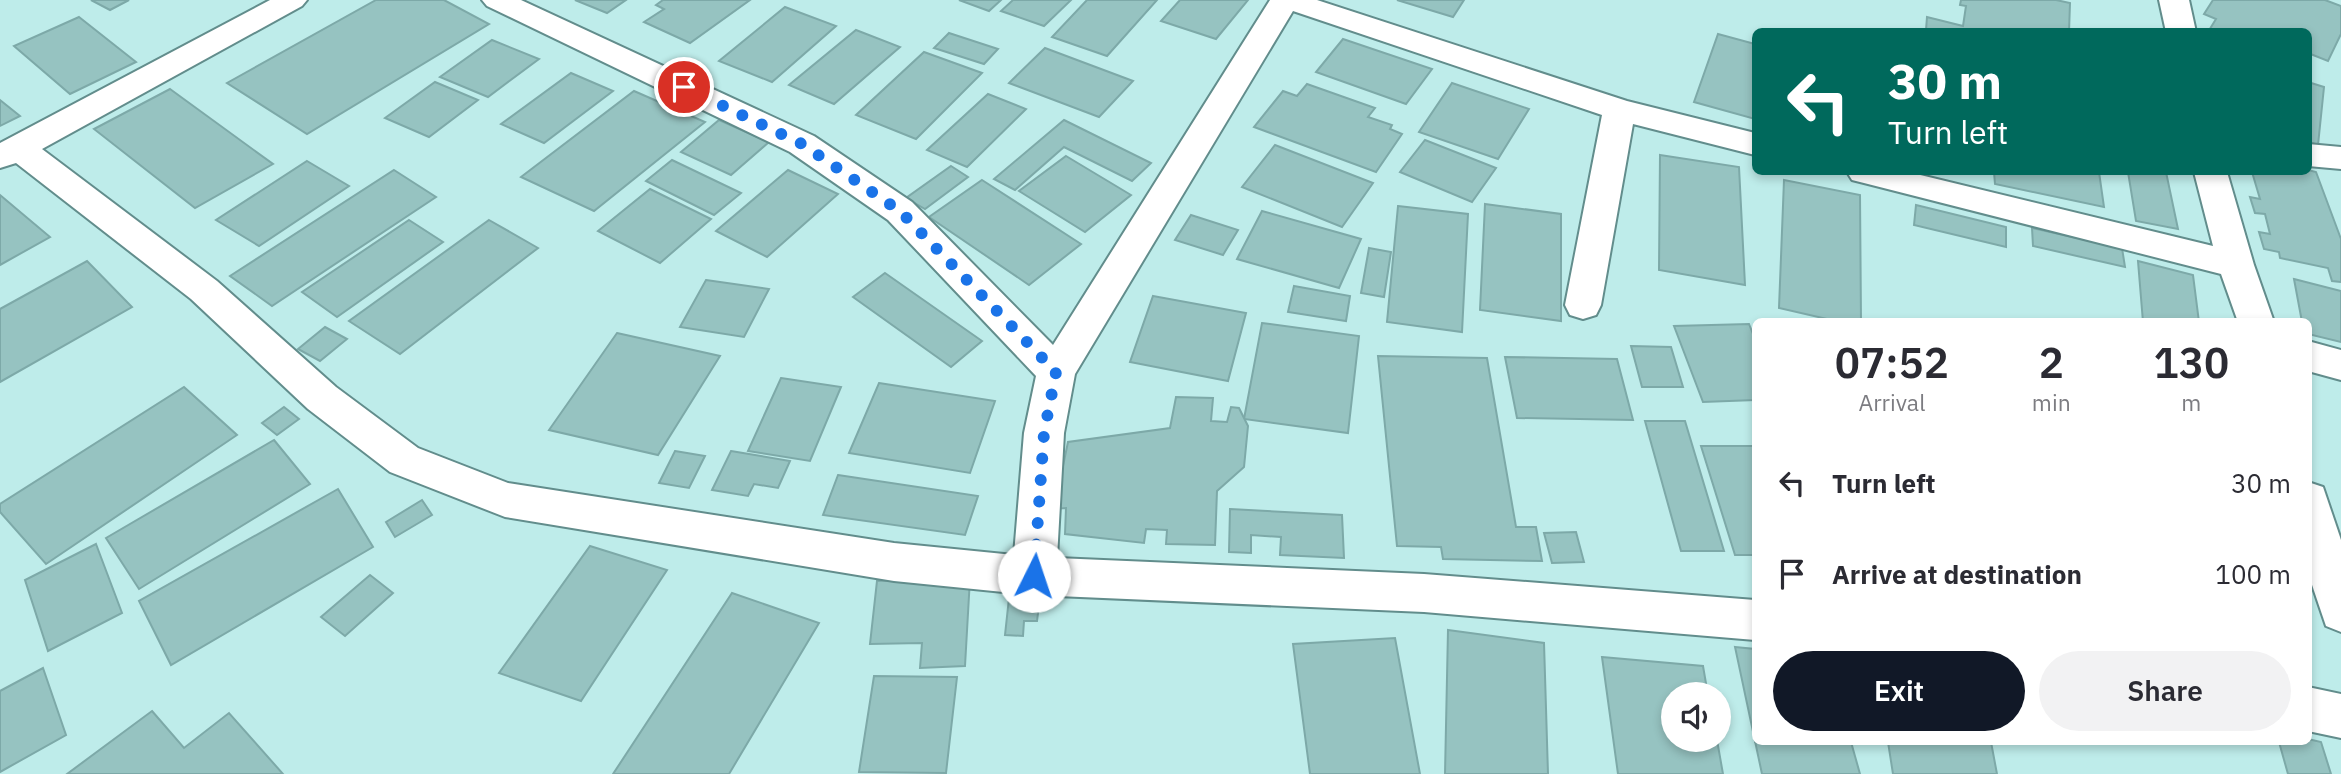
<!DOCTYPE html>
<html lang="en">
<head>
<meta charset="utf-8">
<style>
  body { margin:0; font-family:"IBM Plex Sans",sans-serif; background:#f2f2f3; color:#2b2b33; height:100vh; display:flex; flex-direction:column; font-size:26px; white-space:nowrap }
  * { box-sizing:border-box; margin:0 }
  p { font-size:23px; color:#7c7c81 }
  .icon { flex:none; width:38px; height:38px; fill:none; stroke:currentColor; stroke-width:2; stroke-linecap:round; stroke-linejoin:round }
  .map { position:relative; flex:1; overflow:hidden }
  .drawer { position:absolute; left:1752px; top:318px; width:560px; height:427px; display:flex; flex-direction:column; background:#fff; border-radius:10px; box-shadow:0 4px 10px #0003 }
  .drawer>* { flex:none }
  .hud { position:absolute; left:1752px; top:28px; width:560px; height:147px; border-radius:10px; box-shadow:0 4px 10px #0003; background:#00695c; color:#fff; overflow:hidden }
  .controls { position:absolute; left:1661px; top:682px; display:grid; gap:14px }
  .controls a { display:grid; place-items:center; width:70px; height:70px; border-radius:50%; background:#fff; box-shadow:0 4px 10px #0003; font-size:35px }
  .pin { position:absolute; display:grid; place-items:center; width:60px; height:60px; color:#fff; margin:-30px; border:4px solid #fff; border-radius:50%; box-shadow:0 2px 7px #0007 }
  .me { position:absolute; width:77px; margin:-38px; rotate:4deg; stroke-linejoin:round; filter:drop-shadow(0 0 5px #0008) }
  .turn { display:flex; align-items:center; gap:24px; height:147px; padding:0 21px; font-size:32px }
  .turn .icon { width:91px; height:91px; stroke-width:2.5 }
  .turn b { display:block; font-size:49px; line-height:60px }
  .eta { display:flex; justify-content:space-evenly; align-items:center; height:119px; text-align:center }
  .eta b { font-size:42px; font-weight:600; line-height:49px }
  .primary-button { display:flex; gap:14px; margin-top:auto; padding:14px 21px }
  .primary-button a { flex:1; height:80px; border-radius:42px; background:#111827; color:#fff; font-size:28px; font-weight:600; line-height:80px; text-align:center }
  .primary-button a+a { background:#f2f2f3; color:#2b2b33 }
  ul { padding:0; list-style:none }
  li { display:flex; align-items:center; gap:21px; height:91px; padding:0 21px }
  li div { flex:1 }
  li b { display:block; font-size:26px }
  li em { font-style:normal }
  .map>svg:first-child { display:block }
</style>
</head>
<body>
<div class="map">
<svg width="2341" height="774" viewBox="0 0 2341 774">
  <rect width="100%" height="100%" fill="#beecea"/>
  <g fill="#96c3c1" stroke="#7da9a8" stroke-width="2">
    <polygon points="91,0 129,0 110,10"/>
    <polygon points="376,0 444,0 489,24 307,134 227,83"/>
    <polygon points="575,0 626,0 607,13"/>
    <polygon points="663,0 750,0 690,43 644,22 664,9 656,5"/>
    <polygon points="959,0 1001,0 989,11"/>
    <polygon points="1013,0 1071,0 1044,26 1001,11"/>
    <polygon points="1087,0 1157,0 1107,56 1052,37"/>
    <polygon points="1180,0 1248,0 1216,39 1161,21"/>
    <polygon points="1397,0 1464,0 1453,17"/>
    <polygon points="1961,0 2056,0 2070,3 2069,32 1926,30 1927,17 1963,26 1966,6 1960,5"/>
    <polygon points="2213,0 2325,0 2341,6 2341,34 2328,61 2308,53 2308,32 2208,32 2216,19 2204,14"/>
    <polygon points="785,7 836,26 772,82 719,61"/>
    <polygon points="79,17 136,62 70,94 14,46"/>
    <polygon points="856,30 900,47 834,104 789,85"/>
    <polygon points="949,33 998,49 984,64 934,48"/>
    <polygon points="1718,34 1755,44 1755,119 1694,102"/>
    <polygon points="1343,39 1432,69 1406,104 1316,72"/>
    <polygon points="492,40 539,59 488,97 440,77"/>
    <polygon points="1045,48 1133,81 1099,117 1009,83"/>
    <polygon points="924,52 982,73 916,139 856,115"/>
    <polygon points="571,73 613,91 544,143 501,124"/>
    <polygon points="435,82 478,100 429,137 385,118"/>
    <polygon points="2308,82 2324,87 2318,145 2308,142"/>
    <polygon points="1452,83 1529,109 1498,159 1419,132"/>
    <polygon points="1307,84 1375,108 1368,117 1392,125 1390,129 1402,134 1376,172 1254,127 1283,91 1297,96"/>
    <polygon points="170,89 273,164 195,208 94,129"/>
    <polygon points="634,91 705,122 594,211 521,177"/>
    <polygon points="988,94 1026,109 967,167 927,150"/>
    <polygon points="0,100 20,116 0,126"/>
    <polygon points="719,120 769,142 731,175 681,152"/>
    <polygon points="1064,120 1151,163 1132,181 1064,147 1015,190 994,179"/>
    <polygon points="1425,140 1496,168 1472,202 1400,172"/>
    <polygon points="1275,145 1373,183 1342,227 1242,187"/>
    <polygon points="1660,155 1739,167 1745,285 1659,270"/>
    <polygon points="1066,156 1131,195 1085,232 1019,191"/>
    <polygon points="672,160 741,193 714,215 646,181"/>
    <polygon points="307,161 349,186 259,246 216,220"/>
    <polygon points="951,166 968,177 925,209 906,198"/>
    <polygon points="394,170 436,197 272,306 230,276"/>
    <polygon points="788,170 838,194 767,257 716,231"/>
    <polygon points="2308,170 2316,172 2341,239 2341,282 2332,281 2328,268 2280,258 2279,252 2264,249 2259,232 2270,234 2265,214 2255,213 2250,197 2260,199 2252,172"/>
    <polygon points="1994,172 2099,172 2104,207 1995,184"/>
    <polygon points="2128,172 2166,172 2178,229 2136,221"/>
    <polygon points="982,180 1081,244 1029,285 929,217"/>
    <polygon points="1784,180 1860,195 1861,322 1840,322 1779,308"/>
    <polygon points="650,189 711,219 660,263 598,231"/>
    <polygon points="0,195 50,237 0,265"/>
    <polygon points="1485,204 1561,214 1561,321 1480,310"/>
    <polygon points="1916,205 2006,227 2006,247 1914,225"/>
    <polygon points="1398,206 1468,214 1462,332 1387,322"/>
    <polygon points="1262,211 1361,239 1339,288 1237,259"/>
    <polygon points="1191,215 1238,230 1223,255 1175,240"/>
    <polygon points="409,220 443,242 337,317 302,292"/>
    <polygon points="489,220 538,248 400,354 349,321"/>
    <polygon points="2032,228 2122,248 2125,267 2033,246"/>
    <polygon points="1369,248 1391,252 1384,297 1361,293"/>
    <polygon points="87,261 132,307 0,382 0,309"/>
    <polygon points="2138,261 2193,275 2199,322 2143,322"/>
    <polygon points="885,273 982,341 951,367 853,297"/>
    <polygon points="2294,279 2341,291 2341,342 2308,334 2308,322 2302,322"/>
    <polygon points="706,280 769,289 744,337 680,327"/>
    <polygon points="1294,286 1350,296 1346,321 1288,312"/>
    <polygon points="1153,296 1246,313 1228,381 1130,362"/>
    <polygon points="1262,323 1359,336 1348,433 1244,419"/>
    <polygon points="1749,324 1755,339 1755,400 1703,402 1674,326"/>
    <polygon points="325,327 347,339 320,361 298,349"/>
    <polygon points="617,333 720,356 658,455 549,430"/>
    <polygon points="1631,346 1671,347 1683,387 1642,387"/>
    <polygon points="1378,356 1487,358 1516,527 1536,527 1542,561 1443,559 1441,547 1397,546"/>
    <polygon points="1505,357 1617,359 1633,420 1517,418"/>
    <polygon points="781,378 841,387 810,461 748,451"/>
    <polygon points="879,383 995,401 970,473 849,453"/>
    <polygon points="184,387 237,435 46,564 0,512 0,504"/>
    <polygon points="1176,397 1213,398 1211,421 1227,422 1231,407 1239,408 1248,426 1244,467 1217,491 1215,545 1166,544 1167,530 1146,529 1144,543 1065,534 1066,508 1054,509 1068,442 1170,428"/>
    <polygon points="284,407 299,419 277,435 262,423"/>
    <polygon points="1645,421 1685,421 1724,551 1681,551"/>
    <polygon points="274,440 310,484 139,589 106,538"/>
    <polygon points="1701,446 1755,446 1755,555 1735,555"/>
    <polygon points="675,451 705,456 689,488 659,483"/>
    <polygon points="731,451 790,461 778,488 754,484 748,496 712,490"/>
    <polygon points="838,475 978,496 965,535 823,515"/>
    <polygon points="338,489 373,547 171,665 139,601"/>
    <polygon points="422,500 432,515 395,537 386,522"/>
    <polygon points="1230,509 1342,515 1344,558 1280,555 1281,537 1251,535 1251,553 1229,552"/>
    <polygon points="1576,532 1584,562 1552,563 1544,533"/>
    <polygon points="96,544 122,613 48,651 25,580"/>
    <polygon points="590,546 667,570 581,701 499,673"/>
    <polygon points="370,575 393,593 345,636 321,617"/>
    <polygon points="970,578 965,666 920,668 922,643 870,644 877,581"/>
    <polygon points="732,593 819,623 729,774 613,774"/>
    <polygon points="1009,598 1040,598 1037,621 1024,621 1023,636 1005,635"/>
    <polygon points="1448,630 1544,643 1548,774 1445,774"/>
    <polygon points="1395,638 1420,774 1310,774 1293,644"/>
    <polygon points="1735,647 1755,649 1755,742 1851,742 1860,774 1762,774"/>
    <polygon points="1602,657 1703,666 1708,695 1673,695 1673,740 1717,740 1723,774 1618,774"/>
    <polygon points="43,668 66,735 0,772 0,691"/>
    <polygon points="874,676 957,677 946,773 859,772"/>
    <polygon points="152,711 184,748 229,713 283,774 67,774"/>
    <polygon points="2308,739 2321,742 2331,774 2288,774 2279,742 2308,742"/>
    <polygon points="1888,742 1991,742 1997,774 1893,774"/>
  </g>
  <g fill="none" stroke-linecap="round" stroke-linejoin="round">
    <g stroke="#628d8c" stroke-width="4">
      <g id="minor">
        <polygon points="270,0 307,0 302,6 42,149 217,281 336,387 418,448 508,483 894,543 1014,555 1024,433 1036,376 888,220 790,152 487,6 482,0 521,0 814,136 912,202 1053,345 1270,0 1317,0 1627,101 1755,133 1755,155 1633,124 1601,305 1596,315 1583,319 1570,315 1565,305 1602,115 1293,11 1075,374 1064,433 1057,558 1424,574 1755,600 1755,640 1424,612 1034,595 894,581 505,517 390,472 308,409 191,299 16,163 0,168 0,143"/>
        <polygon points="2159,0 2189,0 2196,32 2166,32"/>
        <polygon points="2308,144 2341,147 2341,169 2308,166"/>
        <polygon points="1847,172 1908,172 2213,246 2194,172 2227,172 2254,265 2274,322 2238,322 2221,274 1864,183 1852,180"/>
        <polygon points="2308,341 2341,350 2341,380 2308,371"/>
        <polygon points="2308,482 2323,487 2341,540 2341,632 2326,626 2308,573"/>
        <polygon points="2308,687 2341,694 2341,738 2308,731"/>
      </g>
    </g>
    <use href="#minor" fill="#fff" fill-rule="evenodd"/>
  </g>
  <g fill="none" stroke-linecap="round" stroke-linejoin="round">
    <polyline stroke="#1a73e8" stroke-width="12" stroke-dasharray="0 21.6" points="684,87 802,144 900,211 1056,372 1044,433 1034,576"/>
  </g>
</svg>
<div class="controls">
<a><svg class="icon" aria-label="sound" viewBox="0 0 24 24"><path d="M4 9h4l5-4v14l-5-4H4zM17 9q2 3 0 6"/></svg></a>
</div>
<div class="pin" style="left:684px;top:87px;background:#d93025"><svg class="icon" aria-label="arrive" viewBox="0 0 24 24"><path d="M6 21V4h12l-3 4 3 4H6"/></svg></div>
<svg class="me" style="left:1034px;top:576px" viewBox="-20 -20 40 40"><circle r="19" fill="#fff"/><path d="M0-13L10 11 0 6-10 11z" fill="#1a73e8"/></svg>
<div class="hud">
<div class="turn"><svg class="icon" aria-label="left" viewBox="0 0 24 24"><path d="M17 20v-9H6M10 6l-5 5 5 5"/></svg><div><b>30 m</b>Turn left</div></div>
</div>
<section class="drawer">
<div class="eta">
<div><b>07:52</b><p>Arrival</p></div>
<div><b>2</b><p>min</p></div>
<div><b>130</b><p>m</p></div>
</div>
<ul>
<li><svg class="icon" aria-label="left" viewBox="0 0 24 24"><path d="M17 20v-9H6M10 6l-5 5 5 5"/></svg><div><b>Turn left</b></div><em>30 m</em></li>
<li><svg class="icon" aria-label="arrive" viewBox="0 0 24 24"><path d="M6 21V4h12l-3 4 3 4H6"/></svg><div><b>Arrive at destination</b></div><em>100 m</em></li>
</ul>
<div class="primary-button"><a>Exit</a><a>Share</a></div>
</section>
</div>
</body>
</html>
